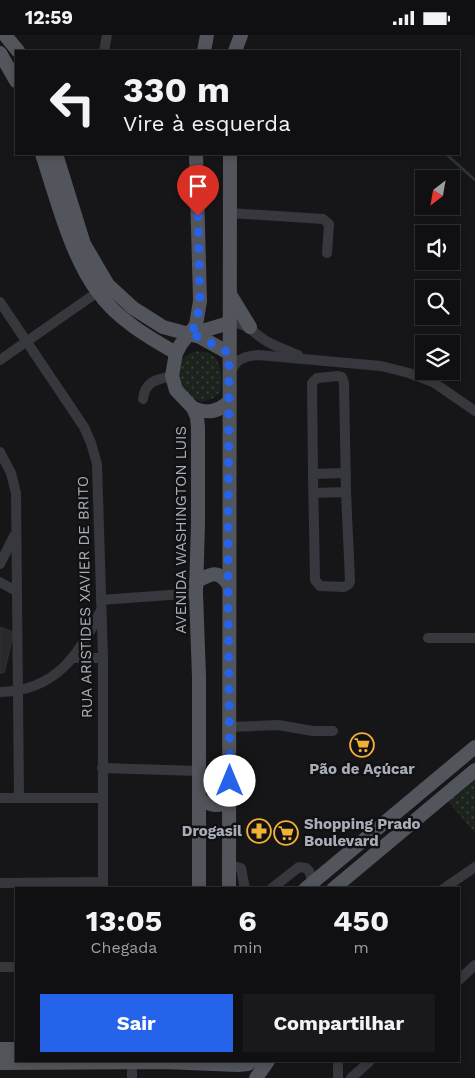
<!DOCTYPE html>
<html lang="pt">
<head>
<meta charset="utf-8">
<style>
  body { margin:0; font-family:"Work Sans",sans-serif; background:#19191b; color:#f1f3f6; height:100vh; display:flex; flex-direction:column; font-size:19px; white-space:nowrap }
  * { box-sizing:border-box; margin:0 }
  p { font-size:16px; color:#9c9d9f }
  .icon { flex:none; width:28px; height:28px; fill:none; stroke:currentColor; stroke-width:2; stroke-linecap:round; stroke-linejoin:round }
  .map { position:relative; flex:1; overflow:hidden }
  .panel { position:absolute; left:15px; top:852px; width:445px; height:175px; display:flex; flex-direction:column; background:#101012; border-radius:0px; box-shadow:0 2px 8px #0003,0 0 0 1px #303032 }
  .panel>* { flex:none }
  .hud { position:absolute; left:15px; top:15px; width:445px; height:105px; border-radius:0px; box-shadow:0 2px 8px #0003,0 0 0 1px #303032; background:#101012; color:#f1f3f6; overflow:hidden }
  .needle { width:32px; rotate:211deg }
  .fabs { position:absolute; left:415px; top:135px; display:grid; gap:10px }
  .fabs a { display:grid; place-items:center; width:45px; height:45px; border-radius:0px; background:#101012; box-shadow:0 2px 8px #0003,0 0 0 1px #303032; font-size:25px }
  .pin { position:absolute; display:grid; place-items:center; width:42px; height:42px; color:#fff; margin:-51px -21px; border-radius:50% 50% 50% 0; rotate:-45deg; box-shadow:0 0 5px #0007 }
  .pin .icon { rotate:45deg }
  .me { position:absolute; width:55px; margin:-28px; rotate:0deg; stroke-linejoin:round; filter:drop-shadow(0 0 4px #0008) }
  .turn { display:flex; align-items:center; gap:18px; height:105px; padding:0 25px; font-size:22px }
  .turn .icon { width:65px; height:65px; stroke-width:2.5 }
  .turn b { display:block; font-size:35px; line-height:42px }
  .eta { display:flex; justify-content:space-evenly; align-items:center; height:85px; text-align:center }
  .eta b { font-size:30px; font-weight:700; line-height:35px }
  .button { display:flex; gap:10px; margin-top:auto; padding:10px 25px }
  .button a { flex:1; height:58px; border-radius:0px; background:#2563eb; color:#fff; font-size:20px; font-weight:700; line-height:58px; text-align:center }
  .button a+a { background:#19191b; color:#f1f3f6 }
  .status { display:flex; justify-content:space-between; align-items:center; height:35px; padding:0 25px; background:#101012; direction:ltr }
  .status svg { height:14px; fill:currentColor }
  .map>svg:first-child { display:block }
</style>
</head>
<body>
<div class="status"><b>12:59</b><svg viewBox="0 0 49 12"><path d="M0 12V9h3v3zM5 12V6h3v6zM10 12V3h3v9zM15 12V0h3v12zM26 1h20v11H26zM47 4h2v5h-2z"/></svg></div>
<div class="map">
<svg width="475" height="1043" viewBox="0 0 475 1043">
  <defs>
    <pattern id="park-dots" width="8" height="8" patternUnits="userSpaceOnUse" patternTransform="scale(1.25)"><rect width="8" height="8" fill="#1c231d"/><path d="M2 2h.1M6 6h.1" fill="none" stroke="#3a403c" stroke-width="1.8" stroke-linecap="round"/></pattern>
  </defs>
  <rect width="100%" height="100%" fill="#161618"/>
  <g fill="url(#park-dots)">
    <path d="M197,316C222,317 222,336 221,356L214,363L202,367L188,361L178,349C180,330 177,322 197,316Z"/>
    <polygon points="475,742 475,798 447,765"/>
  </g>
  <g fill="none" stroke-linecap="round" stroke-linejoin="round">
    <polyline stroke="#2c353c" stroke-width="2.5" points="446,119 475,145"/>
  </g>
  <polygon fill="#29292c" stroke="#303034" points="0,592 14,597 4,638 0,638"/>
  <g fill="none" stroke-linecap="round" stroke-linejoin="round">
    <g stroke="#37383d" stroke-width="10">
      <polyline points="104,16 107,0"/>
      <polyline points="229,178 323,184 329,189 327,218"/>
      <polyline points="0,267 84,392 91,408 97,429 103,623 103,854"/>
      <path d="M229,288C249,287 253,299 268,307C277,312 288,316 298,320"/>
      <polyline points="0,325 102,254"/>
      <path d="M230,339C235,325 243,321 258,320L381,331L409,338L433,347L475,376"/>
      <path d="M143,364C145,346 156,345 172,341"/>
      <polyline points="0,417 11,438 16,458 19,763"/>
      <polyline points="346,438 313,439 315,545 320,551 344,552 349,549 350,546 346,457"/>
      <polyline points="313,439 312,348 317,343 338,341 342,342 344,348 346,457 314,458"/>
      <polyline points="0,529 14,501"/>
      <polyline points="0,547 16,556"/>
      <polyline points="101,565 196,558"/>
      <polyline points="428,603 475,603"/>
      <polyline points="73,623 103,623"/>
      <path d="M0,657C55,656 79,621 101,575"/>
      <polyline points="230,692 278,690 313,696 333,696"/>
      <polyline points="102,733 198,736"/>
      <polyline points="0,763 102,763"/>
      <polyline points="230,830 241,833 245,854"/>
      <polyline points="0,848 103,847"/>
      <polyline points="271,854 299,832 306,833 309,836 313,847"/>
      <polyline points="443,854 475,832"/>
      <polyline points="0,932 16,932"/>
      <polyline points="459,945 475,930"/>
      <polyline points="338,1026 338,1043"/>
      <polyline points="132,1027 132,1043"/>
      <polyline points="351,1043 370,1026"/>
    </g>
    <g stroke="#53555c" stroke-width="14">
      <polyline points="5,0 18,16"/>
      <polyline points="204,16 207,0"/>
      <polyline points="235,16 241,0"/>
      <polyline points="0,18 16,46"/>
      <path d="M42,119C56,161 71,222 98,257C117,284 148,302 176,318"/>
      <polyline points="56,119 84,209 108,250 133,273 163,292 200,302 229,318"/>
      <polyline points="196,119 200,266 196,290 181,309 176,318 172,341 176,355 193,373 197,382 198,392 198,488 196,558 199,642 199,854"/>
      <polyline points="231,261 250,292"/>
      <polyline points="189,300 229,288"/>
      <path d="M193,373C208,379 217,377 229,367"/>
      <path d="M196,547C210,539 218,534 228,549"/>
      <path d="M199,764C211,771 219,773 230,764"/>
      <polyline points="229,854 230,119"/>
      <polyline points="305,854 475,712"/>
      <polyline points="333,854 475,735"/>
      <polyline points="0,1014 16,1014"/>
      <polyline points="0,1028 165,1027 238,1030 248,1029 252,1026"/>
      <polyline points="256,1043 268,1026"/>
    </g>
  </g>
  <g fill="none" stroke-linecap="round" stroke-linejoin="round">
    <polyline stroke="#2563eb" stroke-width="9" stroke-dasharray="0 16.2" points="198,181 200,266 196,290 189,300 200,302 229,318 228,549 230,746"/>
  </g>
  <defs>
    <g id="supermarket-ring" transform="scale(1.25)"><circle r="9.5" fill="#111113" stroke="#f2b134" stroke-width="1.5"/><path d="M-6-5.5h2.5l.6 2H6L4.5 2H-2.5L-4.4-4H-6ZM-1.5 3.2a1.3 1.3 0 1 0 .1 0ZM3 3.2a1.3 1.3 0 1 0 .1 0Z" fill="#f2b134"/></g>
    <g id="pharmacy-ring" transform="scale(1.25)"><circle r="9.5" fill="#111113" stroke="#f2b134" stroke-width="1.5"/><path d="M-2-6h4v4h4v4h-4v4h-4v-4h-4v-4h4Z" fill="#f2b134"/></g>
  </defs>
  <g fill-rule="evenodd">
    <use href="#supermarket-ring" x="362" y="710"/>
    <use href="#pharmacy-ring" x="259" y="796"/>
    <use href="#supermarket-ring" x="286" y="798"/>
  </g>
  <g text-anchor="middle" stroke-width="5" stroke-linejoin="round" paint-order="stroke">
    <g font-size="15" fill="#a8adb8" stroke="#111113">
      <text transform="translate(181 495) rotate(-90)" y="5">AVENIDA WASHINGTON LUIS</text>
      <text transform="translate(85 562) rotate(-91)" y="5">RUA ARISTIDES XAVIER DE BRITO</text>
    </g>
    <g font-size="15" font-weight="bold" fill="#a8adb8" stroke="#111113">
      <text x="362" y="739">Pão de Açúcar</text>
      <text x="304" y="794" text-anchor="start">Shopping Prado<tspan x="304" dy="17">Boulevard</tspan></text>
      <text x="242" y="801" text-anchor="end">Drogasil</text>
    </g>
  </g>
</svg>
<div class="fabs">
<a><svg class="needle" viewBox="-14 -14 28 28"><path d="M0-13l5 13h-10z" fill="#e53935"/><path d="M0 13l5-13h-10z" fill="#9c9d9f"/></svg></a>
<a><svg class="icon" aria-label="sound" viewBox="0 0 24 24"><path d="M4 9h4l5-4v14l-5-4H4zM17 9q2 3 0 6"/></svg></a>
<a><svg class="icon" aria-label="search" viewBox="0 0 24 24"><circle cx="10" cy="10" r="6"/><path d="M15 15l6 6"/></svg></a>
<a><svg class="icon" aria-label="layers" viewBox="0 0 24 24"><path d="M12 4l9 5-9 5-9-5zM3 14l9 5 9-5"/></svg></a>
</div>
<div class="pin" style="left:198px;top:181px;background:#d93025"><svg class="icon" aria-label="arrive" viewBox="0 0 24 24"><path d="M6 21V4h12l-3 4 3 4H6"/></svg></div>
<svg class="me" style="left:230px;top:746px" viewBox="-20 -20 40 40"><circle r="19" fill="#fff"/><path d="M0-13L10 11 0 6-10 11z" fill="#2563eb"/></svg>
<div class="hud">
<div class="turn"><svg class="icon" aria-label="left" viewBox="0 0 24 24"><path d="M17 20v-9H6M10 6l-5 5 5 5"/></svg><div><b>330 m</b>Vire à esquerda</div></div>
</div>
<section class="panel">
<div class="eta">
<div><b>13:05</b><p>Chegada</p></div>
<div><b>6</b><p>min</p></div>
<div><b>450</b><p>m</p></div>
</div>
<div class="button"><a>Sair</a><a>Compartilhar</a></div>
</section>
</div>
</body>
</html>
